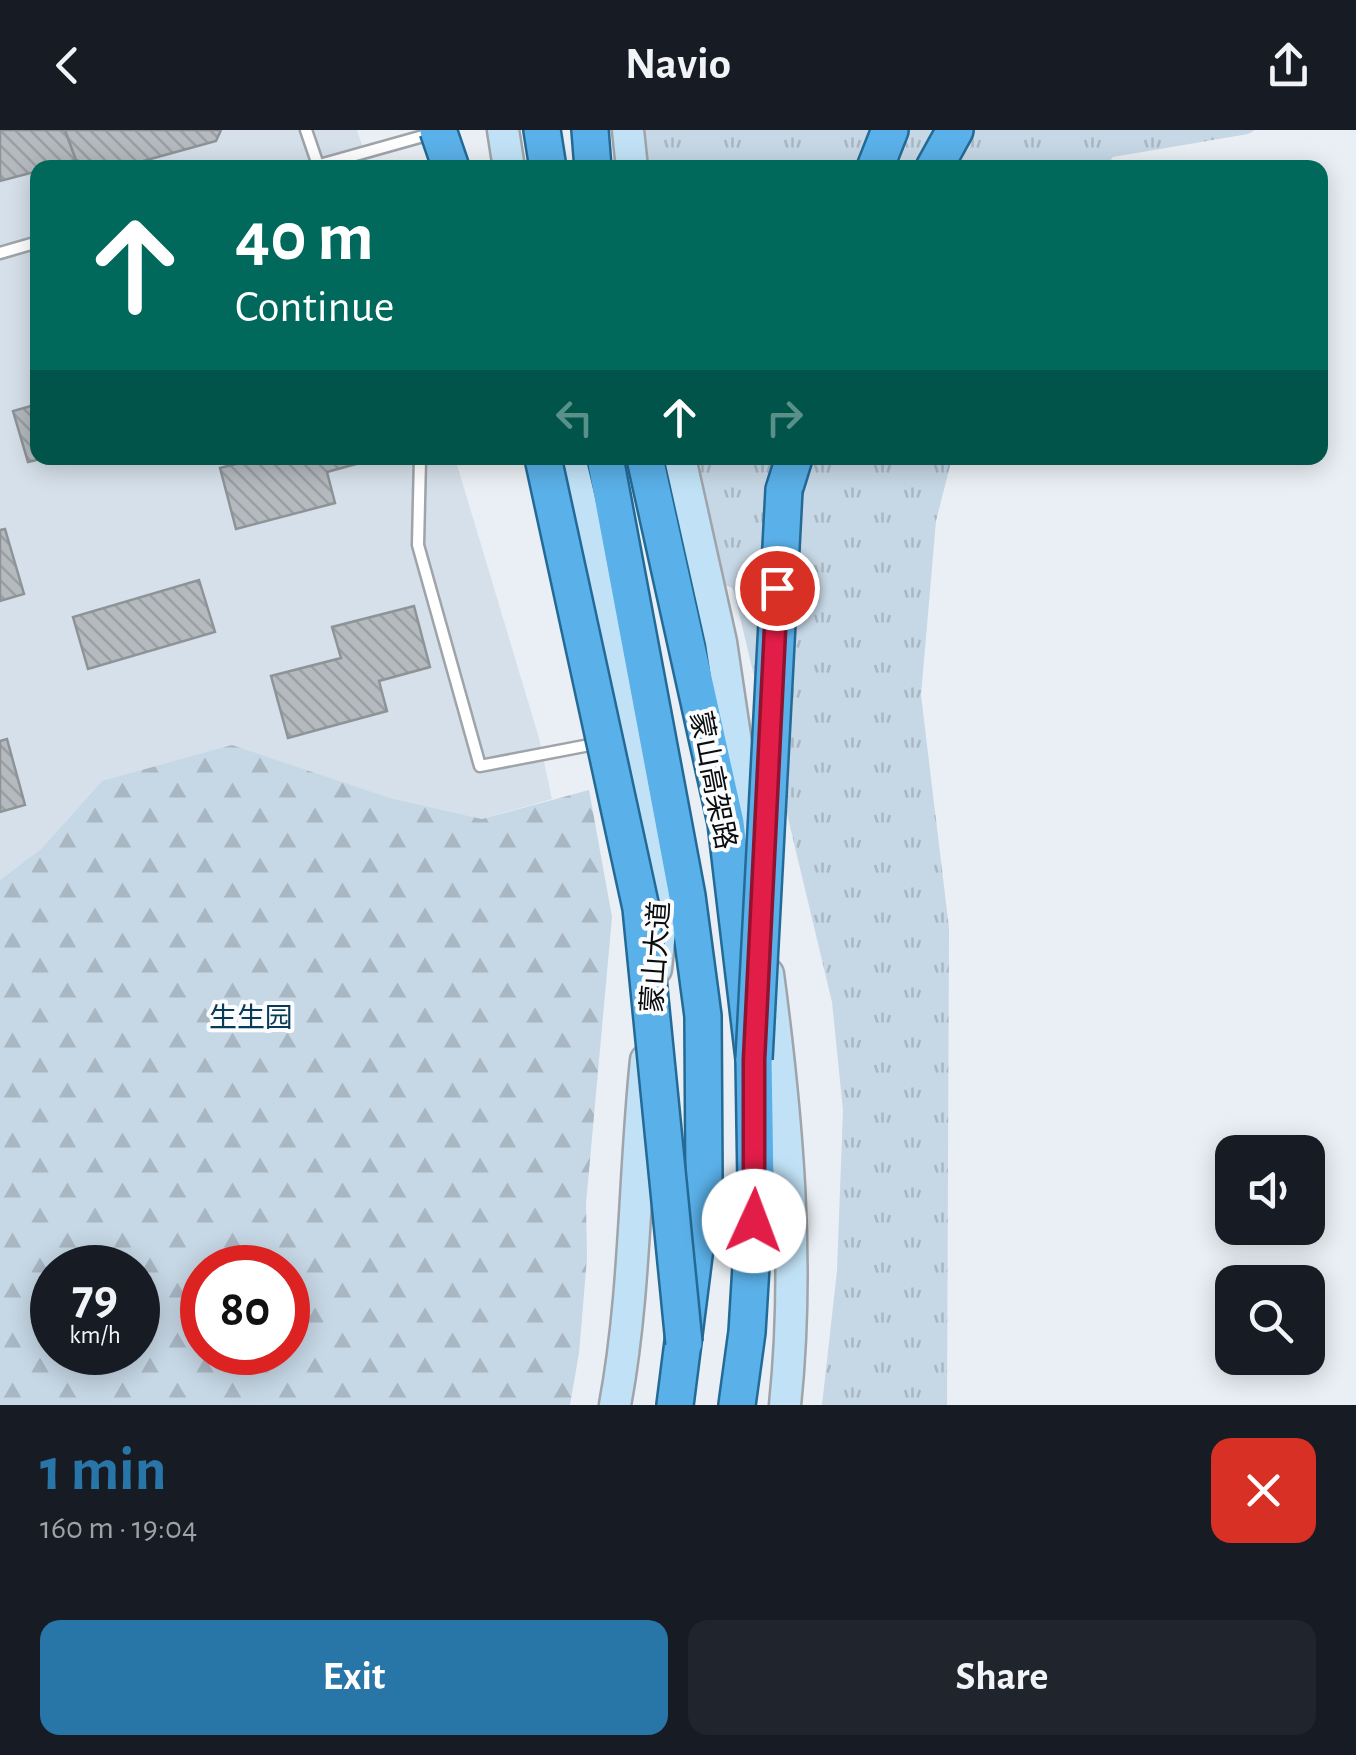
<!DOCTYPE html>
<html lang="en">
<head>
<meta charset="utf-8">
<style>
  body { margin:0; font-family:"Alegreya Sans","Noto Sans SC",sans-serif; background:#20242c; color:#f1f3f6; height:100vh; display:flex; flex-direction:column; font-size:38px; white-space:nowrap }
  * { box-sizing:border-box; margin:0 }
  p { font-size:32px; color:#9ea1a6 }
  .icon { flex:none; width:55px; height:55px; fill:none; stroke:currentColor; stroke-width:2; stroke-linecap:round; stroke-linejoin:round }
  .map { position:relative; height:1275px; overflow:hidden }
  .panel { display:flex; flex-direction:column; background:#171b24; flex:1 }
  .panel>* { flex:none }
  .hud { position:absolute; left:30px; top:30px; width:1298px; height:305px; border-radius:20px; box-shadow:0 5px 25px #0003; background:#00695c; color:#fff; overflow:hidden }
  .controls { position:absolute; left:1215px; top:1005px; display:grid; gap:20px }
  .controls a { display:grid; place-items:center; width:110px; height:110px; border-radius:20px; background:#171b24; box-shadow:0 5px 25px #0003; font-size:50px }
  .speed { position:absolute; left:30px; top:1115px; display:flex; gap:20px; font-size:50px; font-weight:700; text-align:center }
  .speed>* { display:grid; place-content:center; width:130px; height:130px; border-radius:50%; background:#171b24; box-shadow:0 5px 25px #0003; line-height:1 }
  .speed small { font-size:25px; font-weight:400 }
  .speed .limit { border:15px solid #d22; background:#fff; color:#111 }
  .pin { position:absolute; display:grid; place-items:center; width:85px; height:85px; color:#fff; margin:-42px; border:5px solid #fff; border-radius:50%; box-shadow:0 2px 10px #0007 }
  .me { position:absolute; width:110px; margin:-55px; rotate:2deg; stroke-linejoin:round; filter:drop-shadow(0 0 8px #0008) }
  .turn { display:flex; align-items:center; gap:35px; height:210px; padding:0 40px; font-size:45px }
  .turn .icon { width:130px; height:130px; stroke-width:2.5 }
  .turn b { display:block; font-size:70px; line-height:85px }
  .lanes { display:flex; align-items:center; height:95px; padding:0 40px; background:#0003; justify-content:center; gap:50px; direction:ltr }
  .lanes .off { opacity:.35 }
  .round { display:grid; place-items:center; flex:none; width:105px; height:105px; border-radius:20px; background:#20242c }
  .summary { display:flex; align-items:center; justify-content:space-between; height:170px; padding:0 40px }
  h1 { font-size:60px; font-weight:700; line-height:75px; color:#2875a7 }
  .cta { display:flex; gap:20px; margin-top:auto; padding:20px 40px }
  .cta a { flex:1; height:115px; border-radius:20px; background:#2875a7; color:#fff; font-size:40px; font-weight:700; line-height:115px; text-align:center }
  .cta a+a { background:#20242c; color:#f1f3f6 }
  header { display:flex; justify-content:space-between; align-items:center; height:130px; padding:0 40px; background:#171b24; font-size:45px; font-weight:700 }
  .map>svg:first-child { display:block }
</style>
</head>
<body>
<header><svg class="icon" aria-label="back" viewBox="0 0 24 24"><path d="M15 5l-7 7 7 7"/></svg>Navio<svg class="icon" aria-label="share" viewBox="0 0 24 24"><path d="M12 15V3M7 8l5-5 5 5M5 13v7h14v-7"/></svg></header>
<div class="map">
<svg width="1356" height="1275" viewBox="0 0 1356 1275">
  <defs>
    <pattern id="forest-firs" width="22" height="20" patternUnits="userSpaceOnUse" patternTransform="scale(2.5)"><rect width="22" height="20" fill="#c6d7e5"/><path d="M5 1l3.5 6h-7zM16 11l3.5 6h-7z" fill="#a9b7c3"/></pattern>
    <pattern id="park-tufts" width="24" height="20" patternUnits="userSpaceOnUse" patternTransform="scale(2.5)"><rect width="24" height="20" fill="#c6d7e5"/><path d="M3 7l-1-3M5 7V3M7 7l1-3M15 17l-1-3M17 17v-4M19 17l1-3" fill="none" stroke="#a9b7c3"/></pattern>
    <pattern id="building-back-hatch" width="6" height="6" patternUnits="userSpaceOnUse" patternTransform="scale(2.5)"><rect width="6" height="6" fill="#b4babe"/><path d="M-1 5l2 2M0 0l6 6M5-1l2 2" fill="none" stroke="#999fa2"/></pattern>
  </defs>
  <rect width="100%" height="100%" fill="#e9eff4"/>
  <polygon fill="#d5e0ea" points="0,0 357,0 369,37 38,38 38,328 455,328 539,608 552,669 482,689 386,667 102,651 41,719 0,750"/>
  <path fill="url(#forest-firs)" fill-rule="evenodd" d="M232,615L386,667L482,689L589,660L612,787L586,1074L587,1128L579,1223L570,1275H0V750L41,719L102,651ZM52,1138H138V1222H52ZM202,1138H288V1222H202Z"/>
  <g fill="url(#park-tufts)">
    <polygon points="646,0 1255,0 1248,4 1113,27 1105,38 647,37"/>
    <polygon points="697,328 952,328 936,391 921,565 949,798 947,1275 822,1275 837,1141 843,980 832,872 733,458 721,454"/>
  </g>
  <g fill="url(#building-back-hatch)" stroke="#8e9398" stroke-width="2.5">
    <polygon points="0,0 65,0 76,30 38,38 38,41 0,51"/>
    <polygon points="65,0 221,0 216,11 118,38 97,38 76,30"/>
    <polygon points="38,274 38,328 45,328 28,332 13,281"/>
    <polygon points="259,328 378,328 327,342 335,373 236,399 220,338"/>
    <polygon points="5,399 24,464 0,471 0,400"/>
    <polygon points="199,450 215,502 88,539 73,487"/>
    <polygon points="414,476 430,537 379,551 387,581 288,608 271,546 341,528 332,497"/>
    <polygon points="7,609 25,675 0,682 0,611"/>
  </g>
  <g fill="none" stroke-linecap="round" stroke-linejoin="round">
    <g stroke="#9ea4a9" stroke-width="15">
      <g id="service">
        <polyline points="306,0 319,38"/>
        <polyline points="309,38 434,3"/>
        <polyline points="0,123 38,112"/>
        <polyline points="420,328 418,415 480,636 600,613"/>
      </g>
    </g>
    <g stroke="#9ea4a9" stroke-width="35">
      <g id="secondary">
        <polyline points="503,0 509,38"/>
        <polyline points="628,0 632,38"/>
        <polyline points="570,328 629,572 663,774 656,839"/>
        <polyline points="680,328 721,512 754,734"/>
        <path d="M768,844C787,987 800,1132 785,1275"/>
        <path d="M615,1275C636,1162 634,1045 646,930"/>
      </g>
    </g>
    <g stroke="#236a97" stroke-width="40">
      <g id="trunk">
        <polyline points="542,0 548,38"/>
        <polyline points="590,0 593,38"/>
        <polyline points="875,38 890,0"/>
        <polyline points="934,38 955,0"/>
        <polyline points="605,328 687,766 703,886 704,1047 675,1275"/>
        <polyline points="645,328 726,693 754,929 756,1054 747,1202 737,1275"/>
        <polyline points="784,360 794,328"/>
      </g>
    </g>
    <use href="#service" stroke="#fff" stroke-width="10"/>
    <use href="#secondary" stroke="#c1e2f6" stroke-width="30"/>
    <use href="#trunk" stroke="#5ab0e8" stroke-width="35"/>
    <g stroke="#236a97" stroke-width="40" stroke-linecap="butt">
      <g id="trunk-bridge">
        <polyline points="438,0 451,38"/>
        <polyline points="543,328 641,778 684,1213"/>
        <polyline points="754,929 784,360"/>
      </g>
    </g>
    <use href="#trunk-bridge" stroke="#5ab0e8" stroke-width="35"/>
  </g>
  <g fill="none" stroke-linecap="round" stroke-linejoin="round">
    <g stroke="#92132f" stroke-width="25">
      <polyline id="route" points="754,1091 754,930 777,458"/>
    </g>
    <use href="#route" stroke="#e11d48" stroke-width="18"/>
  </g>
  <g text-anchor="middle" stroke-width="8" stroke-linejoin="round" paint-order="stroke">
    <g font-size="28" fill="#0a0c0d" stroke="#fafcfe">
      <text transform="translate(714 650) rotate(79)" y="10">蒙山高架路</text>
      <text transform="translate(655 827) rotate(-86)" y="10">蒙山大道</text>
    </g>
    <g font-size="28" fill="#093a58" stroke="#fafcfe">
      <text x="251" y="897">生生园</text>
    </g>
  </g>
</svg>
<div class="controls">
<a><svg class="icon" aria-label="sound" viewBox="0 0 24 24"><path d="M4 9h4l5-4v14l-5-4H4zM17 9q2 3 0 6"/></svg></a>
<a><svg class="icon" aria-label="search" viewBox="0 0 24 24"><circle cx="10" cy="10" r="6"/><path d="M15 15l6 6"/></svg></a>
</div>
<div class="speed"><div>79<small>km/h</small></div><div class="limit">80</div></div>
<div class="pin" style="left:777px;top:458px;background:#d93025"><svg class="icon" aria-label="arrive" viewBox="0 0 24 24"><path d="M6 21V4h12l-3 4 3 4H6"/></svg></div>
<svg class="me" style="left:754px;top:1091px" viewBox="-20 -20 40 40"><circle r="19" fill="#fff"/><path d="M0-13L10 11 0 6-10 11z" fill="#e11d48"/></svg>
<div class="hud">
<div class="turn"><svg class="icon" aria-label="ahead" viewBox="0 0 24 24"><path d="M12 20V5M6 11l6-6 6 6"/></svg><div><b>40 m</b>Continue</div></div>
<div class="lanes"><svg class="icon off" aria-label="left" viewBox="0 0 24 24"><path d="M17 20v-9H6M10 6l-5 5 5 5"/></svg><svg class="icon" aria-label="ahead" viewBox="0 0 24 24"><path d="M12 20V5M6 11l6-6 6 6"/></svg><svg class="icon off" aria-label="right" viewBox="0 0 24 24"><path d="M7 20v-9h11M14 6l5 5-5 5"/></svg></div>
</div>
</div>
<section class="panel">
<div class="summary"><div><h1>1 min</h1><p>160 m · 19:04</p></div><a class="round" style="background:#d93025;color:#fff"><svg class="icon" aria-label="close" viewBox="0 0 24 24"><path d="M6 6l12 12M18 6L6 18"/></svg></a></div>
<div class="cta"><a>Exit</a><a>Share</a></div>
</section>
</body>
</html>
